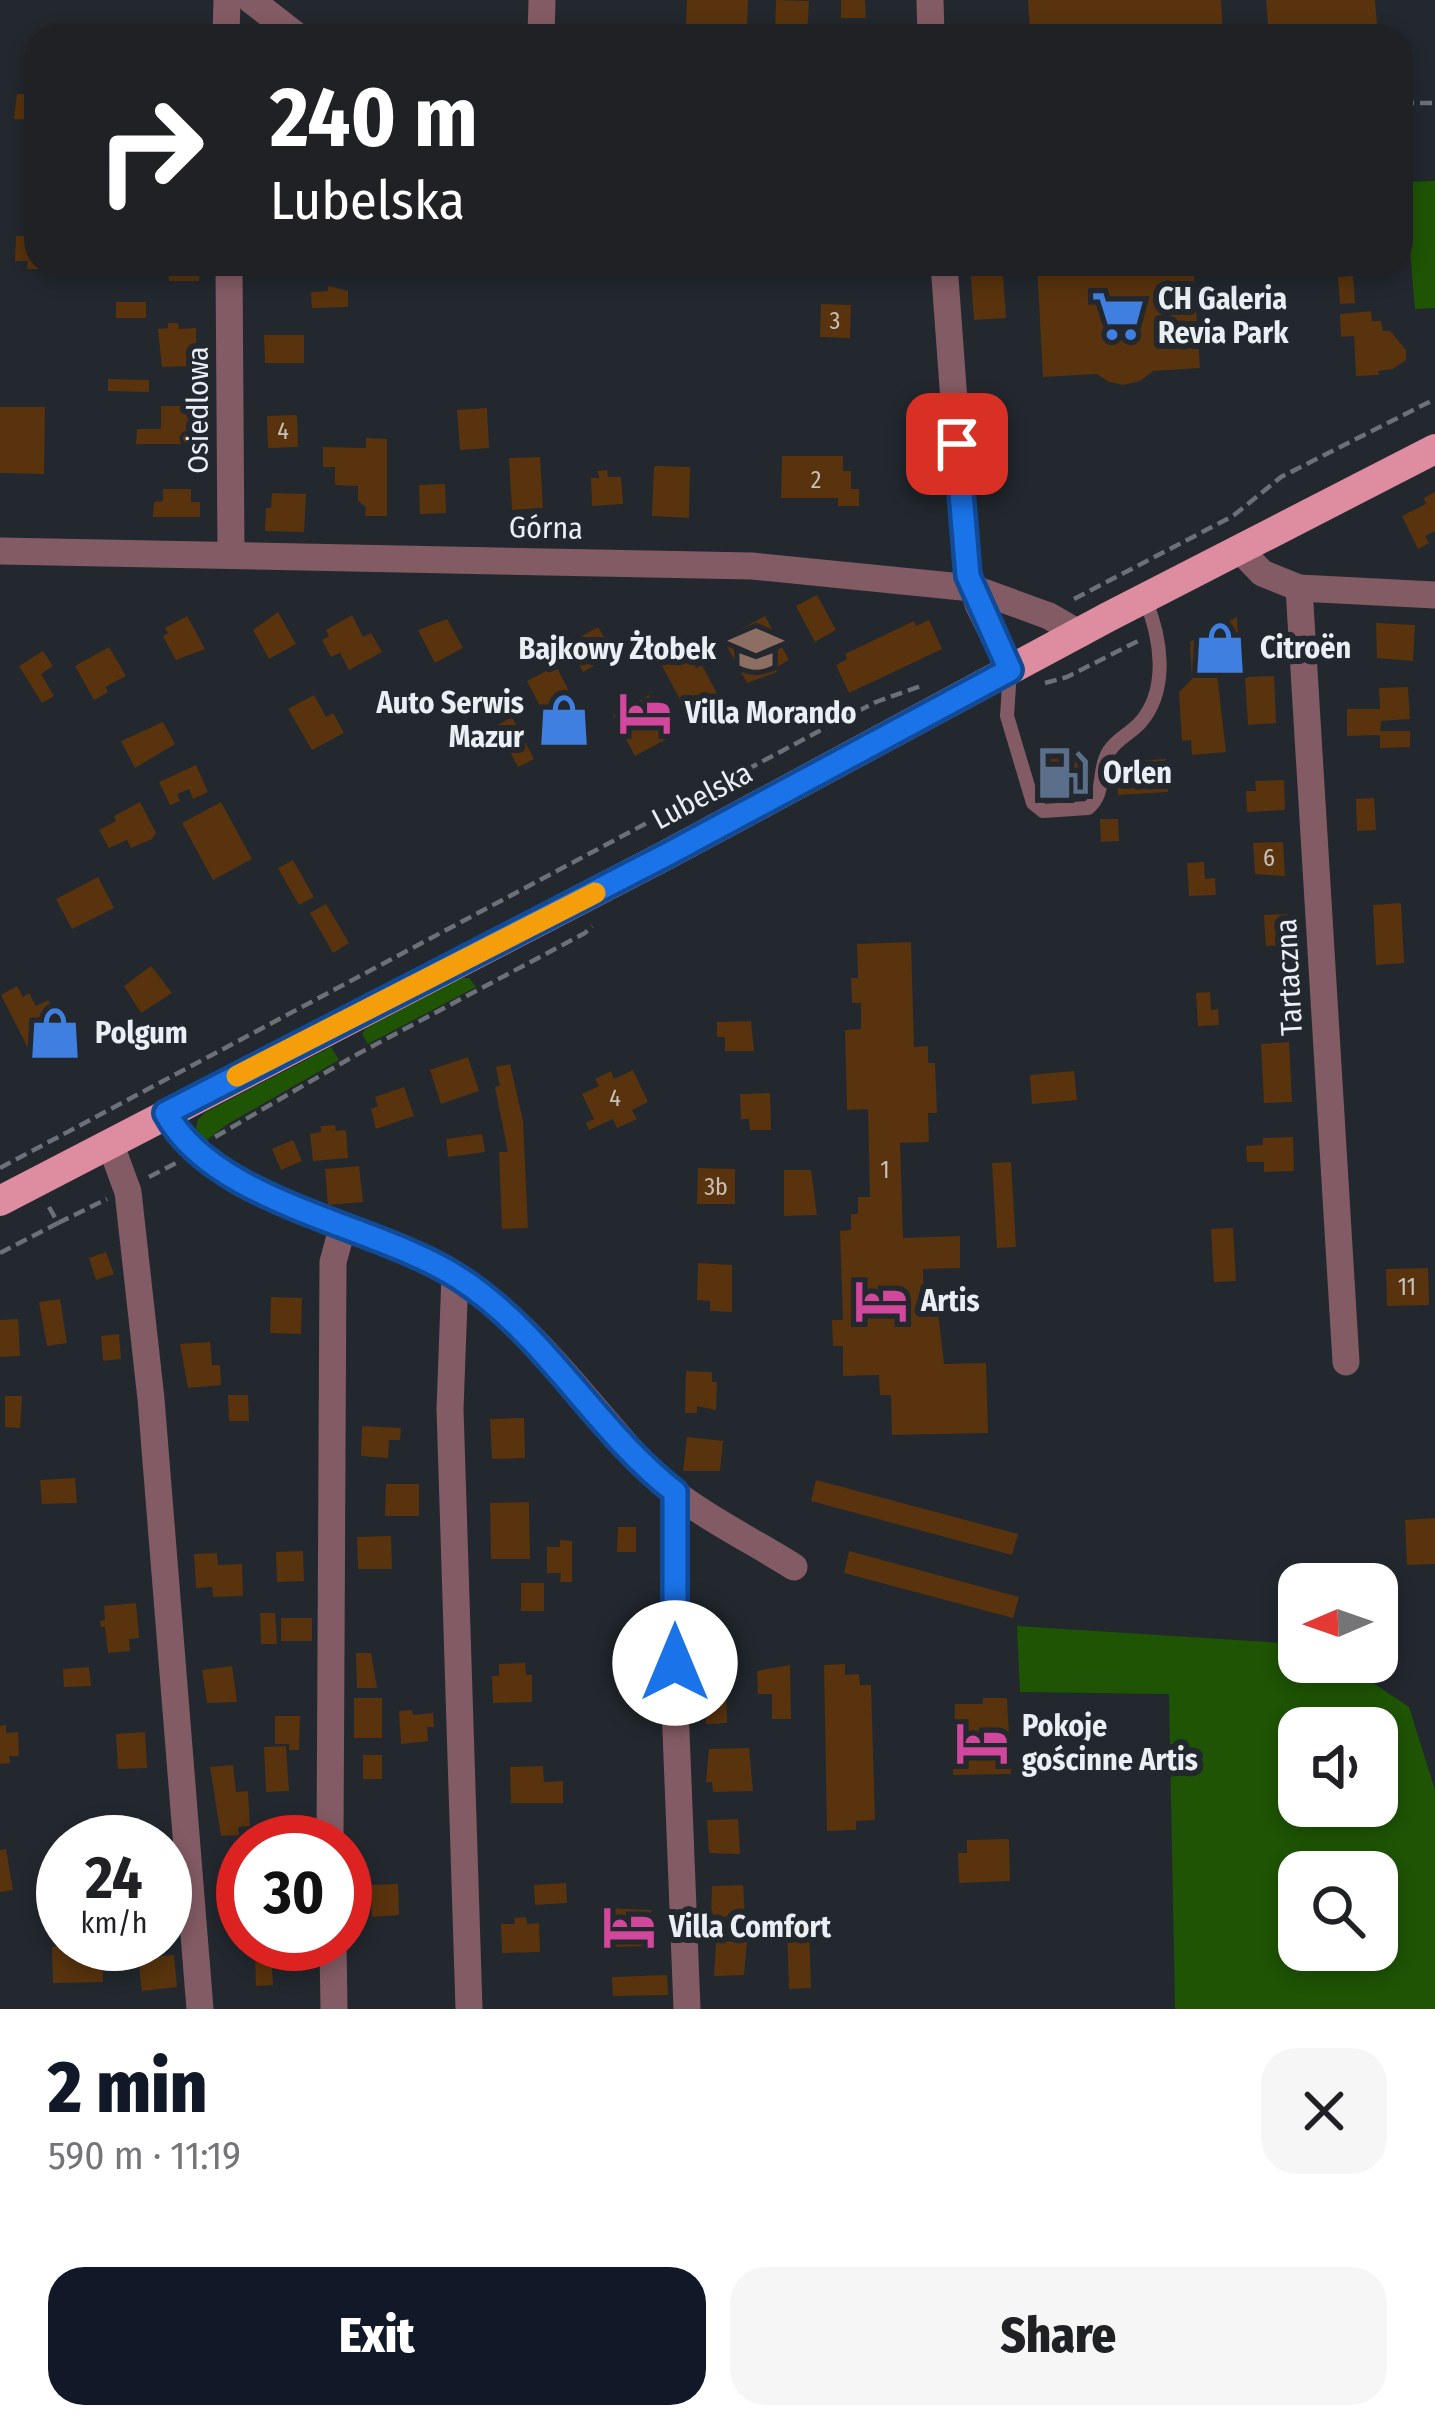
<!DOCTYPE html>
<html lang="en">
<head>
<meta charset="utf-8">
<style>
  body { margin:0; font-family:"Fira Sans Condensed",sans-serif; background:#f6f6f6; color:#202124; height:100vh; display:flex; flex-direction:column; font-size:45px; white-space:nowrap }
  * { box-sizing:border-box; margin:0 }
  p { font-size:39px; color:#757577 }
  .icon { flex:none; width:66px; height:66px; fill:none; stroke:currentColor; stroke-width:2; stroke-linecap:round; stroke-linejoin:round }
  .map { position:relative; height:2009px; overflow:hidden }
  .details { display:flex; flex-direction:column; background:#fff; flex:1 }
  .details>* { flex:none }
  .top-card { position:absolute; left:24px; top:24px; width:1389px; height:252px; border-radius:36px; box-shadow:0 6px 18px #0003; background:#202124; color:#fff; overflow:hidden }
  .needle { width:78px; rotate:268deg }
  .controls { position:absolute; left:1278px; top:1563px; display:grid; gap:24px }
  .controls a { display:grid; place-items:center; width:120px; height:120px; border-radius:24px; background:#fff; box-shadow:0 6px 18px #0003; font-size:60px }
  .speed { position:absolute; left:36px; top:1815px; display:flex; gap:24px; font-size:60px; font-weight:700; text-align:center }
  .speed>* { display:grid; place-content:center; width:156px; height:156px; border-radius:50%; background:#fff; box-shadow:0 6px 18px #0003; line-height:1 }
  .speed small { font-size:30px; font-weight:400 }
  .speed .limit { border:18px solid #d22; background:#fff; color:#111 }
  .pin { position:absolute; display:grid; place-items:center; width:102px; height:102px; color:#fff; margin:-51px; border-radius:24px; box-shadow:0 6px 18px #0006 }
  .me { position:absolute; width:132px; margin:-66px; rotate:0deg; stroke-linejoin:round; filter:drop-shadow(0 0 9px #0008) }
  .turn { display:flex; align-items:center; gap:42px; height:252px; padding:0 48px; font-size:54px }
  .turn .icon { width:156px; height:156px; stroke-width:2.5 }
  .turn b { display:block; font-size:84px; line-height:102px }
  .round { display:grid; place-items:center; flex:none; width:126px; height:126px; border-radius:36px; background:#f6f6f6 }
  .summary { display:flex; align-items:center; justify-content:space-between; height:204px; padding:0 48px }
  h1 { font-size:72px; font-weight:800; line-height:90px; color:#111827 }
  .primary-button { display:flex; gap:24px; margin-top:auto; padding:24px 48px }
  .primary-button a { flex:1; height:138px; border-radius:36px; background:#111827; color:#fff; font-size:48px; font-weight:800; line-height:138px; text-align:center }
  .primary-button a+a { background:#f6f6f6; color:#202124 }
  .map>svg:first-child { display:block }
</style>
</head>
<body>
<div class="map">
<svg width="1435" height="2009" viewBox="0 0 1435 2009">
  <rect width="100%" height="100%" fill="#22282e"/>
  <g fill="#1e5404" fill-rule="evenodd">
    <polygon points="1435,181 1435,308 1415,309 1404,182"/>
    <polygon points="461,978 469,978 476,987 368,1044 362,1034 366,1028"/>
    <polygon points="331,1047 339,1060 226,1125 202,1144 195,1134 198,1119 206,1112"/>
    <path d="M1017,1626L1299,1644V1662H1342L1409,1707L1435,1790V2009H1175L1169,1694L1020,1692ZM1299,1728H1377V1806H1299ZM1299,1872H1377V1950H1299Z"/>
  </g>
  <g fill="#58330d">
    <polygon points="687,0 748,0 747,27 686,24"/>
    <polygon points="776,0 809,1 807,35 775,34"/>
    <polygon points="841,0 865,0 866,18 841,18"/>
    <polygon points="1028,0 1221,0 1223,36 1023,36 1023,30 1030,29"/>
    <polygon points="1266,0 1375,0 1378,36 1269,36"/>
    <polygon points="445,27 490,29 489,36 444,36"/>
    <polygon points="17,94 36,94 36,120 14,119"/>
    <polygon points="16,236 36,236 36,264 58,264 58,269 27,269 28,261 15,261"/>
    <rect x="169" y="264" width="30" height="17"/>
    <polygon points="261,264 293,264 294,275 261,275"/>
    <polygon points="970,264 1002,264 1006,318 974,320"/>
    <polygon points="1037,264 1193,264 1200,368 1153,371 1140,381 1123,385 1109,382 1097,374 1043,377"/>
    <polygon points="1353,276 1355,303 1340,304 1338,277"/>
    <polygon points="328,286 348,291 348,307 312,308 311,292 328,291"/>
    <rect x="116" y="302" width="30" height="16"/>
    <polygon points="821,304 851,305 850,338 820,337"/>
    <polygon points="1371,311 1372,321 1381,321 1383,331 1390,331 1406,350 1406,360 1393,369 1378,371 1379,375 1356,376 1354,336 1341,337 1340,314"/>
    <polygon points="168,323 178,323 179,329 196,328 196,366 162,367 158,329 168,328"/>
    <polygon points="264,335 304,335 304,363 265,363"/>
    <polygon points="108,379 149,380 149,392 108,391"/>
    <polygon points="161,406 185,406 184,412 200,412 200,444 136,444 137,429 161,429"/>
    <polygon points="0,407 45,407 44,474 0,473"/>
    <polygon points="487,408 489,448 460,450 457,410"/>
    <polygon points="297,415 298,447 268,448 267,416"/>
    <polygon points="366,438 387,439 387,516 365,516 366,507 358,501 358,486 335,485 335,467 323,467 323,447 366,448"/>
    <polygon points="782,456 843,456 843,471 851,471 851,489 859,489 859,506 838,506 838,498 781,498"/>
    <polygon points="540,457 543,508 512,510 509,458"/>
    <polygon points="654,466 690,467 689,518 652,516"/>
    <polygon points="607,470 608,477 621,477 623,504 592,506 591,478 599,478 598,471"/>
    <polygon points="445,484 446,513 420,514 419,485"/>
    <polygon points="163,489 191,489 191,502 200,502 200,517 153,517 154,502 163,501"/>
    <polygon points="1435,492 1435,531 1425,536 1429,543 1418,549 1402,516 1426,504 1424,498"/>
    <polygon points="272,493 306,494 304,532 265,531 266,508 271,508"/>
    <polygon points="817,595 836,630 815,642 796,606"/>
    <polygon points="278,612 296,644 269,659 253,630"/>
    <polygon points="352,615 363,637 371,633 382,652 349,670 340,653 331,657 322,640 329,636 326,630"/>
    <polygon points="187,616 205,649 176,660 163,636 168,633 165,628"/>
    <polygon points="765,616 789,660 775,668 777,672 747,683 723,639"/>
    <polygon points="1237,617 1239,662 1216,665 1226,752 1192,755 1191,740 1182,741 1179,692 1192,679 1190,642"/>
    <polygon points="447,619 463,648 435,663 418,630"/>
    <polygon points="929,620 942,649 849,693 836,665 847,659 845,654 914,621 916,626"/>
    <polygon points="1376,623 1415,625 1413,661 1377,658"/>
    <polygon points="598,627 614,654 583,672 573,654 578,651 573,641"/>
    <polygon points="109,647 126,676 105,687 108,692 94,700 75,666"/>
    <polygon points="685,649 696,668 702,665 723,705 692,722 660,662"/>
    <polygon points="43,651 53,666 41,674 54,696 42,703 19,666"/>
    <polygon points="556,666 588,728 559,743 527,681"/>
    <polygon points="1274,676 1276,723 1248,725 1245,677"/>
    <polygon points="1408,687 1410,719 1381,721 1380,735 1347,736 1347,709 1380,709 1379,688"/>
    <polygon points="314,695 326,717 333,713 344,733 312,750 288,709"/>
    <polygon points="649,695 672,736 635,756 613,715"/>
    <polygon points="512,717 534,759 518,767 496,726"/>
    <polygon points="163,722 175,744 135,768 121,741"/>
    <polygon points="1380,731 1410,731 1410,747 1380,748"/>
    <polygon points="1077,747 1080,798 1046,800 1043,748"/>
    <polygon points="1166,759 1168,792 1118,795 1115,762"/>
    <polygon points="196,765 208,792 193,799 189,789 177,794 180,801 170,805 159,782"/>
    <polygon points="1284,780 1285,810 1247,812 1246,791 1256,791 1255,781"/>
    <polygon points="1374,798 1376,830 1357,831 1356,799"/>
    <polygon points="140,802 156,833 152,839 131,848 127,840 109,848 99,830 116,821 114,816"/>
    <polygon points="221,802 252,859 213,880 182,823"/>
    <polygon points="1100,819 1118,819 1119,841 1101,842"/>
    <polygon points="1283,842 1285,876 1255,874 1253,843"/>
    <polygon points="293,860 314,897 299,905 278,868"/>
    <polygon points="1204,862 1205,879 1215,878 1216,895 1189,896 1187,863"/>
    <polygon points="98,877 114,908 72,929 56,899"/>
    <polygon points="1401,903 1404,963 1376,965 1373,905"/>
    <polygon points="326,904 349,943 333,953 310,913"/>
    <polygon points="1288,914 1294,944 1266,946 1264,915"/>
    <polygon points="911,942 914,1047 928,1046 928,1063 935,1063 937,1113 928,1113 929,1142 900,1143 903,1238 960,1236 960,1268 923,1269 924,1305 937,1304 944,1364 986,1363 988,1433 892,1435 891,1395 880,1395 879,1375 843,1376 843,1346 833,1346 832,1320 843,1320 840,1231 851,1230 851,1214 858,1214 858,1197 870,1197 868,1109 847,1110 845,1030 861,1029 861,1003 852,1003 851,978 858,978 857,944"/>
    <polygon points="151,966 172,993 141,1013 124,986"/>
    <polygon points="17,986 23,997 29,993 36,1006 48,1000 71,1042 35,1062 1,995"/>
    <polygon points="1210,992 1211,1010 1218,1009 1219,1025 1198,1026 1196,993"/>
    <polygon points="751,1021 754,1051 725,1051 725,1037 717,1037 717,1022"/>
    <polygon points="1289,1042 1292,1102 1264,1103 1261,1044"/>
    <polygon points="468,1057 479,1091 441,1104 430,1070"/>
    <polygon points="510,1064 523,1121 528,1228 502,1229 499,1152 508,1152 495,1087 500,1086 496,1067"/>
    <polygon points="633,1070 648,1102 632,1110 637,1119 617,1128 613,1119 589,1130 586,1123 594,1119 582,1094 599,1086 595,1079 611,1071 614,1079"/>
    <polygon points="1074,1071 1077,1100 1032,1104 1030,1075"/>
    <polygon points="404,1087 414,1116 376,1129 371,1109 378,1106 375,1097"/>
    <polygon points="770,1093 771,1130 750,1130 749,1119 741,1119 740,1094"/>
    <polygon points="335,1125 336,1131 346,1130 348,1158 313,1161 310,1134 321,1132 321,1126"/>
    <polygon points="482,1134 485,1152 448,1157 446,1139"/>
    <polygon points="1293,1137 1294,1171 1264,1172 1264,1162 1247,1162 1246,1146 1263,1145 1263,1138"/>
    <polygon points="293,1140 302,1161 281,1170 272,1149"/>
    <polygon points="1011,1162 1016,1247 997,1248 992,1163"/>
    <polygon points="359,1166 363,1202 328,1205 325,1169"/>
    <polygon points="698,1168 735,1169 735,1204 697,1204"/>
    <polygon points="784,1170 811,1170 817,1215 784,1216"/>
    <polygon points="1233,1228 1236,1281 1214,1282 1211,1229"/>
    <polygon points="106,1252 114,1274 96,1280 89,1258"/>
    <polygon points="698,1263 732,1265 732,1312 710,1311 710,1301 697,1300"/>
    <polygon points="1428,1268 1429,1305 1387,1306 1386,1269"/>
    <polygon points="271,1297 302,1298 301,1334 270,1333"/>
    <polygon points="60,1299 67,1343 47,1346 39,1302"/>
    <polygon points="18,1319 20,1356 0,1357 0,1320"/>
    <polygon points="119,1334 121,1359 103,1361 101,1336"/>
    <polygon points="210,1342 212,1365 220,1365 221,1385 188,1388 180,1344"/>
    <polygon points="686,1371 712,1372 712,1382 717,1382 716,1410 697,1406 697,1413 685,1413"/>
    <polygon points="228,1395 248,1395 249,1421 229,1421"/>
    <polygon points="5,1396 22,1396 20,1428 5,1427"/>
    <polygon points="524,1418 525,1458 492,1459 490,1419"/>
    <polygon points="362,1426 401,1428 400,1440 389,1440 388,1458 361,1456"/>
    <polygon points="687,1437 723,1441 720,1471 683,1471"/>
    <polygon points="75,1478 77,1503 42,1504 40,1480"/>
    <polygon points="816,1480 1018,1534 1012,1555 811,1501"/>
    <polygon points="386,1484 419,1484 419,1516 385,1516"/>
    <polygon points="529,1502 530,1559 491,1559 490,1503"/>
    <polygon points="1435,1518 1435,1564 1407,1565 1405,1520"/>
    <polygon points="618,1527 636,1527 636,1552 617,1552"/>
    <polygon points="391,1536 392,1569 358,1569 357,1537"/>
    <polygon points="560,1540 572,1541 572,1582 560,1582 561,1573 547,1573 547,1547 560,1547"/>
    <polygon points="303,1551 304,1581 277,1582 276,1552"/>
    <polygon points="849,1551 1019,1597 1013,1618 844,1573"/>
    <polygon points="217,1553 218,1565 242,1564 243,1596 213,1597 212,1587 196,1588 194,1554"/>
    <rect x="521" y="1583" width="23" height="28"/>
    <polygon points="136,1603 139,1638 129,1639 130,1651 108,1653 105,1627 101,1627 100,1621 105,1620 104,1606"/>
    <polygon points="260,1613 275,1613 277,1644 261,1644"/>
    <rect x="281" y="1618" width="31" height="23"/>
    <polygon points="356,1653 371,1653 377,1688 357,1688"/>
    <polygon points="525,1663 526,1675 532,1675 532,1702 493,1703 492,1676 499,1676 499,1664"/>
    <polygon points="845,1664 845,1675 859,1674 860,1685 871,1685 875,1820 856,1821 856,1830 827,1831 824,1665"/>
    <polygon points="790,1665 791,1719 772,1719 772,1694 758,1694 757,1671"/>
    <polygon points="232,1666 237,1702 207,1703 202,1670"/>
    <polygon points="89,1667 91,1686 64,1687 63,1669"/>
    <polygon points="726,1687 727,1723 706,1724 705,1688"/>
    <rect x="354" y="1698" width="28" height="40"/>
    <polygon points="983,1698 1007,1698 1011,1774 953,1775 955,1704 983,1704"/>
    <polygon points="412,1710 413,1715 433,1713 434,1727 427,1727 428,1741 401,1744 399,1711"/>
    <polygon points="275,1716 300,1716 299,1750 289,1750 289,1744 275,1744"/>
    <polygon points="6,1725 6,1733 18,1732 19,1756 9,1756 10,1763 0,1764 0,1726"/>
    <polygon points="145,1732 147,1768 118,1769 116,1734"/>
    <polygon points="286,1746 289,1791 266,1792 264,1747"/>
    <polygon points="749,1748 753,1791 713,1792 712,1782 706,1782 709,1749"/>
    <rect x="363" y="1755" width="19" height="24"/>
    <polygon points="233,1765 236,1792 248,1791 250,1826 238,1827 239,1835 221,1836 210,1767"/>
    <polygon points="543,1766 544,1782 563,1781 563,1803 511,1803 510,1767"/>
    <polygon points="738,1819 740,1854 709,1853 707,1820"/>
    <polygon points="293,1821 293,1835 300,1835 300,1842 276,1842 276,1822"/>
    <polygon points="1009,1839 1010,1881 959,1883 958,1853 967,1853 967,1840"/>
    <polygon points="6,1849 13,1890 0,1892 0,1850"/>
    <polygon points="566,1883 567,1903 535,1905 534,1885"/>
    <polygon points="398,1884 399,1915 372,1917 371,1885"/>
    <polygon points="743,1885 745,1916 711,1918 712,1886"/>
    <polygon points="605,1908 651,1910 652,1946 608,1947"/>
    <polygon points="526,1917 527,1924 539,1923 540,1952 502,1953 501,1924 515,1924 514,1918"/>
    <polygon points="809,1927 811,1988 789,1989 787,1928"/>
    <polygon points="747,1941 744,1975 714,1976 716,1942"/>
    <polygon points="73,1944 102,1945 103,1982 53,1983 52,1947"/>
    <polygon points="255,1951 271,1951 273,1985 256,1986"/>
    <polygon points="174,1955 177,1987 142,1991 138,1958"/>
    <polygon points="667,1975 668,1995 613,1996 612,1977"/>
  </g>
  <g fill="none" stroke-linecap="round" stroke-linejoin="round">
    <g stroke="#6c7177" stroke-width="4.5" stroke-dasharray="12 6" stroke-linecap="butt">
      <polyline points="1402,103 1435,103"/>
      <polyline points="1074,599 1233,516 1281,477 1435,399"/>
      <polyline points="1045,683 1067,677 1138,641"/>
      <polyline points="215,1137 354,1056 585,933 592,926"/>
      <polyline points="0,1168 823,729 876,702 921,686"/>
      <polyline points="149,1177 176,1163"/>
      <polyline points="49,1207 58,1223 107,1199"/>
      <polyline points="0,1253 58,1223"/>
    </g>
    <path stroke="#835b64" stroke-width="14" d="M1010,670L1007,716L1033,803L1043,811L1088,808C1105,794 1098,776 1106,757C1112,742 1128,735 1139,724C1170,690 1161,637 1145,599"/>
    <g stroke="#835b64" stroke-width="27">
      <polyline points="251,0 297,36"/>
      <polyline points="930,0 931,36"/>
      <polyline points="226,36 227,0"/>
      <polyline points="541,36 542,0"/>
      <polyline points="229,264 231,555"/>
      <polyline points="944,264 966,565 978,604 1010,670"/>
      <polyline points="1240,550 1262,573 1299,588 1435,595"/>
      <polyline points="0,551 752,566 972,588 1049,616 1080,634"/>
      <polyline points="1299,588 1346,1362"/>
      <path d="M166,1113C213,1200 367,1224 448,1271C531,1319 585,1403 650,1471C688,1510 747,1537 794,1567"/>
      <polyline points="110,1143 128,1192 151,1399 200,2009"/>
      <polyline points="455,1275 450,1409 469,2009"/>
      <polyline points="675,1492 675,1706 687,2009"/>
      <polyline points="330,1842 333,1262 342,1229"/>
      <polyline points="333,1944 334,2009"/>
    </g>
    <polyline stroke="#de8ca0" stroke-width="30" points="0,1201 670,853 1108,617 1435,449"/>
  </g>
  <g fill="none" stroke-linecap="round" stroke-linejoin="round">
    <g stroke="#114b97" stroke-width="30">
      <path id="route" d="M675,1663V1492C595,1430 546,1334 459,1278C376,1224 215,1204 166,1113L670,853L1010,670L968,576L957,444"/>
    </g>
    <use href="#route" stroke="#1a73e8" stroke-width="21"/>
    <polyline stroke="#f59e0b" stroke-width="21" points="237,1076 595,893"/>
  </g>
  <defs>
    <g id="supermarket-bare" transform="scale(4.14)"><path d="M-6-5.5h2.5l.6 2H6L4.5 2H-2.5L-4.4-4H-6ZM-1.5 3.2a1.3 1.3 0 1 0 .1 0ZM3 3.2a1.3 1.3 0 1 0 .1 0Z" fill="#3f7fe0" stroke="#22282e" stroke-width="2.5" paint-order="stroke"/></g>
    <g id="shop-bare" transform="scale(4.14)"><path d="M-5-2.5h2.3a2.7 3.5 0 0 1 5.4 0H5L5.5 6h-11ZM-1.5-2.5h3a1.5 2.3 0 0 0-3 0Z" fill="#3f7fe0" stroke="#22282e" stroke-width="2.5" paint-order="stroke"/></g>
    <g id="school-bare" transform="scale(4.14)"><path d="M0-5L7-2L0 1L-7-2ZM-4 1L0 2.5L4 1V4Q0 6-4 4Z" fill="#8d6e63" stroke="#22282e" stroke-width="2.5" paint-order="stroke"/></g>
    <g id="hotel-bare" transform="scale(4.14)"><path d="M-6-4.5h1.5V1H6V5H4.5V3h-9V5H-6ZM-4 0a1.8 1.8 0 1 1 3.6 0ZM.5 0V-2.5h3Q6-2.5 6 0Z" fill="#d1479c" stroke="#22282e" stroke-width="2.5" paint-order="stroke"/></g>
    <g id="fuel-bare" transform="scale(4.14)"><path d="M-5.5-6h7V0h2V4h1.3V-2.5L3-4.5l.8-.8L6-3V5H2.5V1h-1V6h-7ZM-4.2-4.7v3.2H.2V-4.7Z" fill="#5c6f8a" stroke="#22282e" stroke-width="2.5" paint-order="stroke"/></g>
  </defs>
  <g fill-rule="evenodd">
    <use href="#supermarket-bare" x="1118" y="316"/>
    <use href="#shop-bare" x="1220" y="648"/>
    <use href="#school-bare" x="756" y="649"/>
    <use href="#hotel-bare" x="645" y="713"/>
    <use href="#shop-bare" x="564" y="720"/>
    <use href="#fuel-bare" x="1063" y="773"/>
    <use href="#shop-bare" x="55" y="1033"/>
    <use href="#hotel-bare" x="881" y="1301"/>
    <use href="#hotel-bare" x="982" y="1743"/>
    <use href="#hotel-bare" x="629" y="1927"/>
  </g>
  <g text-anchor="middle" stroke-width="12" stroke-linejoin="round" paint-order="stroke">
    <g font-size="24" fill="#c6c0ba">
      <text x="835" y="329">3</text>
      <text x="283" y="439">4</text>
      <text x="816" y="488">2</text>
      <text x="1269" y="866">6</text>
      <text x="615" y="1106">4</text>
      <text x="885" y="1178">1</text>
      <text x="716" y="1195">3b</text>
      <text x="1407" y="1295">11</text>
    </g>
    <g font-size="30" font-weight="bold" fill="#eaeff3" stroke="#22282e" text-anchor="start">
      <text x="1158" y="309">CH Galeria<tspan x="1158" dy="34">Revia Park</tspan></text>
      <text x="1260" y="658">Citroën</text>
      <text x="716" y="659" text-anchor="end">Bajkowy Żłobek</text>
      <text x="524" y="713" text-anchor="end">Auto Serwis<tspan x="524" dy="34">Mazur</tspan></text>
      <text x="685" y="723">Villa Morando</text>
      <text x="1103" y="783">Orlen</text>
      <text x="95" y="1043">Polgum</text>
      <text x="921" y="1311">Artis</text>
      <text x="1022" y="1736">Pokoje<tspan x="1022" dy="34">gościnne Artis</tspan></text>
      <text x="669" y="1937">Villa Comfort</text>
    </g>
    <g font-size="30" fill="#eaeff3" stroke="#22282e">
      <text transform="translate(198 410) rotate(-90)" y="10">Osiedlowa</text>
      <text transform="translate(546 528) rotate(1)" y="10">Górna</text>
      <text transform="translate(702 796) rotate(-28)" y="10">Lubelska</text>
      <text transform="translate(1289 977) rotate(-93)" y="10">Tartaczna</text>
    </g>
  </g>
</svg>
<div class="controls">
<a><svg class="needle" viewBox="-14 -14 28 28"><path d="M0-13l5 13h-10z" fill="#e53935"/><path d="M0 13l5-13h-10z" fill="#757577"/></svg></a>
<a><svg class="icon" aria-label="sound" viewBox="0 0 24 24"><path d="M4 9h4l5-4v14l-5-4H4zM17 9q2 3 0 6"/></svg></a>
<a><svg class="icon" aria-label="search" viewBox="0 0 24 24"><circle cx="10" cy="10" r="6"/><path d="M15 15l6 6"/></svg></a>
</div>
<div class="speed"><div>24<small>km/h</small></div><div class="limit">30</div></div>
<div class="pin" style="left:957px;top:444px;background:#d93025"><svg class="icon" aria-label="arrive" viewBox="0 0 24 24"><path d="M6 21V4h12l-3 4 3 4H6"/></svg></div>
<svg class="me" style="left:675px;top:1663px" viewBox="-20 -20 40 40"><circle r="19" fill="#fff"/><path d="M0-13L10 11 0 6-10 11z" fill="#1a73e8"/></svg>
<div class="top-card">
<div class="turn"><svg class="icon" aria-label="right" viewBox="0 0 24 24"><path d="M7 20v-9h11M14 6l5 5-5 5"/></svg><div><b>240 m</b>Lubelska</div></div>
</div>
</div>
<section class="details">
<div class="summary"><div><h1>2 min</h1><p>590 m · 11:19</p></div><a class="round"><svg class="icon" aria-label="close" viewBox="0 0 24 24"><path d="M6 6l12 12M18 6L6 18"/></svg></a></div>
<div class="primary-button"><a>Exit</a><a>Share</a></div>
</section>
</body>
</html>
